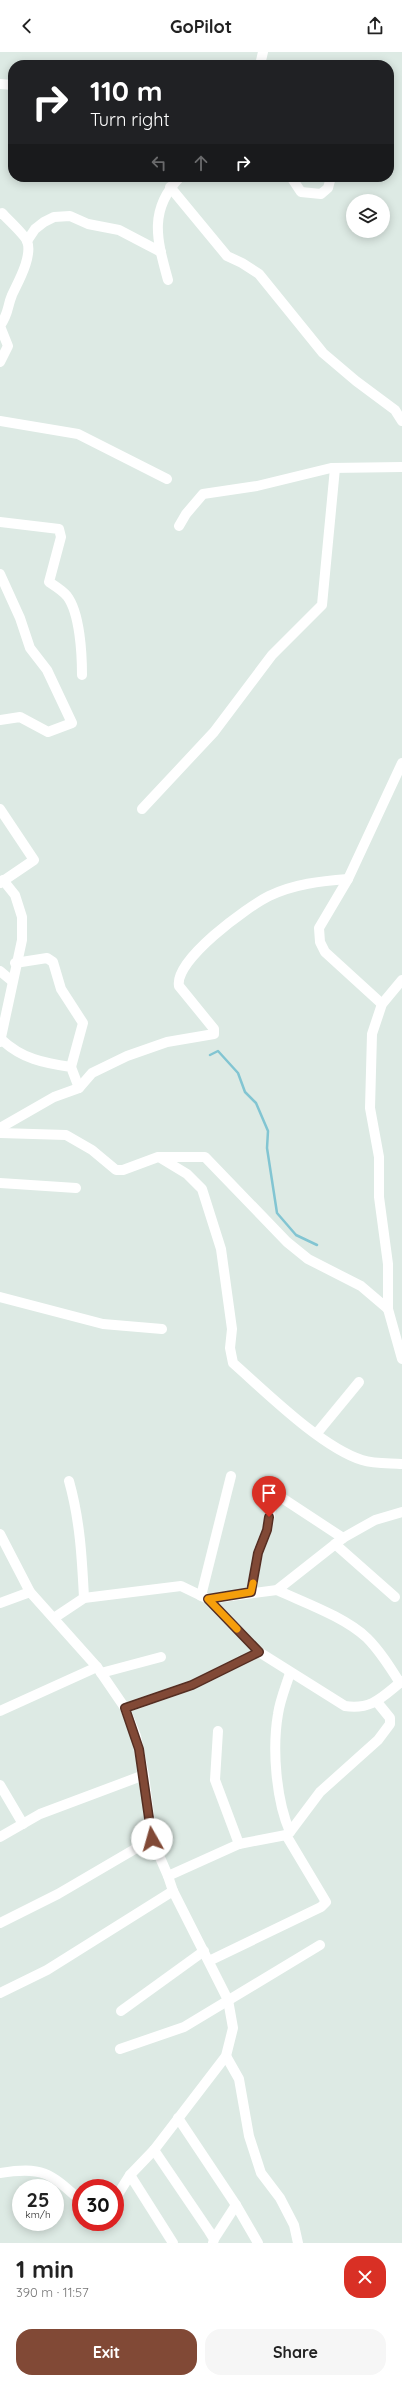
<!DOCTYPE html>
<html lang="en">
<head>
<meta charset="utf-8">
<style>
  body { margin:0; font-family:Quicksand,sans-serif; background:#f6f6f6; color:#222; height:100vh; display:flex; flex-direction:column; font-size:15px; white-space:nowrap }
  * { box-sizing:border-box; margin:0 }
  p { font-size:13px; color:#767676 }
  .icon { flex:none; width:22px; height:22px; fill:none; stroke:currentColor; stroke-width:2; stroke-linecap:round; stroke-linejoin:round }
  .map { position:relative; height:2191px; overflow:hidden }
  .details { display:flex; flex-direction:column; background:#fff; flex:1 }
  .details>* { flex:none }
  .top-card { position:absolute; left:8px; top:8px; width:386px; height:122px; border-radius:16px; box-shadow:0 2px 10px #0003; background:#202124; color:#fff; overflow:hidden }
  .controls { position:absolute; left:346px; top:142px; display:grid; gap:8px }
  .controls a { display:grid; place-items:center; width:44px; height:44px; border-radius:50%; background:#fff; box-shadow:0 2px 10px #0003; font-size:20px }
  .speed { position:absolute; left:12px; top:2127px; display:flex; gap:8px; font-size:20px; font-weight:700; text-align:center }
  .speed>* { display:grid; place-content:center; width:52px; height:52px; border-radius:50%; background:#fff; box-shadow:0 2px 10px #0003; line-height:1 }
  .speed small { font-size:10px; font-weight:400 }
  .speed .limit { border:6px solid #d22; background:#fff; color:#111 }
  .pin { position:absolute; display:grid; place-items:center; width:34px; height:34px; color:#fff; margin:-41px -17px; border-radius:50% 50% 50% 0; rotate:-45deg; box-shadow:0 0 4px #0007 }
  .pin .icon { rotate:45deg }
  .me { position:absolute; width:44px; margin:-22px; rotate:353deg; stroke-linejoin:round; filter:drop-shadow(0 0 3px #0008) }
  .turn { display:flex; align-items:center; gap:14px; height:84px; padding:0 16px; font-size:18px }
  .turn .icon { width:52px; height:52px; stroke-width:2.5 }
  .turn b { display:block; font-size:28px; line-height:34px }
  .lanes { display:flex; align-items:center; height:38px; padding:0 16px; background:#0003; justify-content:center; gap:20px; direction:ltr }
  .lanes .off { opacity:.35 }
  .round { display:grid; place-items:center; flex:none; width:42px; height:42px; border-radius:16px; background:#f6f6f6 }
  .head { display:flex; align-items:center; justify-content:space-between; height:68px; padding:0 16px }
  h1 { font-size:24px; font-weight:700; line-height:30px }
  .button { display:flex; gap:8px; margin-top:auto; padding:8px 16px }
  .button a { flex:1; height:46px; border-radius:16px; background:#814936; color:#fff; font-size:16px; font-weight:700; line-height:46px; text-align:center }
  .button a+a { background:#f6f6f6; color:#222 }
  header { display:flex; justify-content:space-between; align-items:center; height:52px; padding:0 16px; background:#fff; font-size:18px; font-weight:700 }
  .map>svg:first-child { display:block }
</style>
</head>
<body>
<header><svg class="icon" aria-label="back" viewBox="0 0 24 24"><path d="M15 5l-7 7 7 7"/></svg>GoPilot<svg class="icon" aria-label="share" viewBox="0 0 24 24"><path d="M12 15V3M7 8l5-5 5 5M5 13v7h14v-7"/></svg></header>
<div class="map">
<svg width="402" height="2191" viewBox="0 0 402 2191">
  <rect width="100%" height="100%" fill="#ddeae4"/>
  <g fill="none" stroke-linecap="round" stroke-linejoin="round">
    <polyline stroke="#82c5d2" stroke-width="2.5" points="210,1003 218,999 238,1021 245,1040 256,1051 268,1079 267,1096 277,1161 296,1183 317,1193"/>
    <g stroke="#fff" stroke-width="10">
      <polyline points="260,13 263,0"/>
      <polyline points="0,32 13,33"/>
      <polyline points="291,125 301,140 321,142 328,136 331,125"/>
      <polyline points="170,135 227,204 242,211 259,222 323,301 356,329 395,358 402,369"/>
      <path d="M0,162L2,161C8,168 24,182 27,189C33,204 18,230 12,243C7,255 9,261 0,274L8,294L0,310"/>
      <polyline points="27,189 35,177 44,170 54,165 70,164 88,172 119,178 161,200"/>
      <path d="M168,228C157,188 148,158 180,125"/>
      <polyline points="0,369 78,382 167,427"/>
      <path d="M0,470L59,477L61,485L49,530C55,534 62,538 67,544C80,561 82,602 82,623"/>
      <polyline points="179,474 186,462 203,442 257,434 331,416 402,415"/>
      <polyline points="0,522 20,566 30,596 47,618 72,671 48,680 20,665 0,668"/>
      <polyline points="0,757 34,808 0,831"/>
      <polyline points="142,757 214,680 272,603 322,553 335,416"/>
      <polyline points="15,911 47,906 53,910 61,937 83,971 71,1015"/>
      <polyline points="0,919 12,929"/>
      <polyline points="402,928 382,952 372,982 370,1056 379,1105 379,1145 388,1212 388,1257 402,1307"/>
      <polyline points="382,952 325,900 320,890 319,876 348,827 402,711"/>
      <path d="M1,987C22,1007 44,1011 71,1015L79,1036"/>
      <polyline points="0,990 22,888 22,865 15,843 3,828"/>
      <path d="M0,1076L54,1045L79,1036L92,1021L127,1004L167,990L214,982V977L179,934C174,908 247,855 269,844C294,832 321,829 348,827"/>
      <polyline points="0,1081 66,1083 92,1098 116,1118 123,1118 158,1105 205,1105 287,1190 308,1207 361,1234 388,1257"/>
      <path d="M159,1105L187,1122L202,1137L221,1197L232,1277L230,1296L233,1311C266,1340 321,1395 362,1408C375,1412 389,1411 402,1412"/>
      <polyline points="0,1131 76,1136"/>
      <polyline points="0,1245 103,1272 162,1277"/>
      <polyline points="317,1381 359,1330"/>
      <path d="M69,1429C80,1468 82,1506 84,1546"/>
      <polyline points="0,1482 30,1540 97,1615 125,1656 136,1684 144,1723 152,1787 168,1824 173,1839 228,1948 233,1976 226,2004 154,2098 130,2123 115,2147"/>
      <polyline points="335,1492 395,1545"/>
      <path d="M277,1538C305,1551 345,1565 367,1586C380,1599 390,1615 400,1631"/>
      <polyline points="251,1540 258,1501 267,1478 273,1447 276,1442 343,1486"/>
      <polyline points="201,1544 231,1424"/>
      <polyline points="208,1547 277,1538 343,1486 375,1468 402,1460"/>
      <polyline points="0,1551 30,1540"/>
      <path d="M54,1566L84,1546L181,1534L208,1547L259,1600L345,1654C372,1658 382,1645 402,1629"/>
      <polyline points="101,1621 161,1605"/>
      <path d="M290,1621C286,1634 280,1648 278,1662C272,1697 276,1748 290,1780"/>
      <polyline points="125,1656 192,1633 259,1600"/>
      <polyline points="0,1659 97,1615"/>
      <polyline points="218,1679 215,1728 239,1792"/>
      <polyline points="0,1733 23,1772"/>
      <polyline points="0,1785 40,1762 144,1723"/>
      <polyline points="168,1824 239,1792 286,1783 290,1780 320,1740 378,1688 390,1672 390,1666 377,1650"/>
      <polyline points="0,1871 58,1842 152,1787"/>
      <polyline points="209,1909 321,1855 326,1850 286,1783"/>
      <polyline points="0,1941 47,1918 173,1839"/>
      <polyline points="121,1959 204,1899"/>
      <polyline points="120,1997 184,1975 320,1893"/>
      <polyline points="226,2004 239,2027 249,2084 261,2121 280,2146 294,2173 298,2191"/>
      <polyline points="178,2066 236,2153 258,2191"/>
      <polyline points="154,2098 209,2179 214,2187 213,2191"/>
      <path d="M0,2121C43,2114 50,2121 81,2149"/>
      <polyline points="130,2123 173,2191"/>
      <polyline points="214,2187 236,2153"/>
    </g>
  </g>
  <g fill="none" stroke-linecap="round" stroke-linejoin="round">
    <g stroke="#542f23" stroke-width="10">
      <polyline id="route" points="152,1787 139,1697 125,1656 192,1633 259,1600 208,1547 251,1540 258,1501 267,1478 269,1465"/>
    </g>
    <use href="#route" stroke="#814936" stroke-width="7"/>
    <polyline stroke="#f59e0b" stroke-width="7" points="237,1577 208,1547 251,1540 253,1531"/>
  </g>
</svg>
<div class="controls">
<a><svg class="icon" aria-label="layers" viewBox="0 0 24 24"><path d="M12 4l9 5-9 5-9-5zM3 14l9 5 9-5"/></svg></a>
</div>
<div class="speed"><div>25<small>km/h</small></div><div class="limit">30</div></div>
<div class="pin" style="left:269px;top:1465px;background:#d93025"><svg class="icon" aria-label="arrive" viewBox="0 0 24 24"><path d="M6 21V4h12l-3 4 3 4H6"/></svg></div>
<svg class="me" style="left:152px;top:1787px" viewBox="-20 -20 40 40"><circle r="19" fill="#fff"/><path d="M0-13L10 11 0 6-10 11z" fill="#814936"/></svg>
<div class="top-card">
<div class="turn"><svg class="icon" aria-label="right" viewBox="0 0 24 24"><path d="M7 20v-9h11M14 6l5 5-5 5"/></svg><div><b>110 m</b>Turn right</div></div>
<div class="lanes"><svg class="icon off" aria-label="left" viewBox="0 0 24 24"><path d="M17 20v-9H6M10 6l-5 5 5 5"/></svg><svg class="icon off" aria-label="ahead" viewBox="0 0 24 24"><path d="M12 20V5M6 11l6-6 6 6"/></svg><svg class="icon" aria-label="right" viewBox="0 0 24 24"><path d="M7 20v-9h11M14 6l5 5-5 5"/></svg></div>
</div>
</div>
<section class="details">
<div class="head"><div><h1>1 min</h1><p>390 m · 11:57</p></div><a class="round" style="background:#d93025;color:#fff"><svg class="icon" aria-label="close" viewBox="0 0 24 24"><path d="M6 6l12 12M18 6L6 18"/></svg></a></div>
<div class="button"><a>Exit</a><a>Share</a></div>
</section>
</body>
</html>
